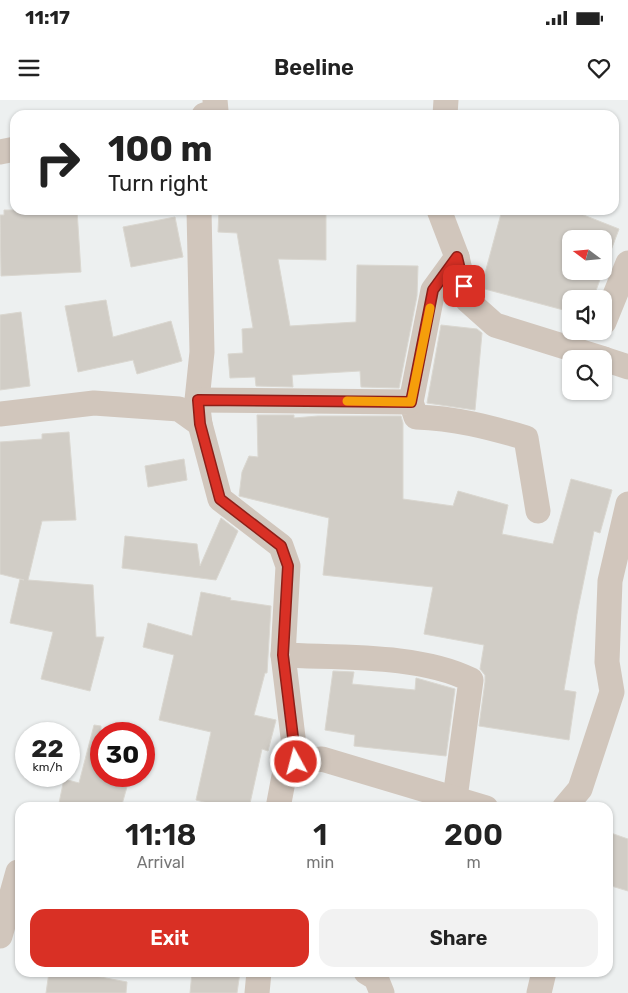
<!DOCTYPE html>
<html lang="en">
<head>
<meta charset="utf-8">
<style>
  body { margin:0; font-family:Rubik,sans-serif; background:#f2f2f2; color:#222; height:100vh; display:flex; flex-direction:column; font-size:19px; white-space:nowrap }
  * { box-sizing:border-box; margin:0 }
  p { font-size:16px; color:#767676 }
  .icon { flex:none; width:28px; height:28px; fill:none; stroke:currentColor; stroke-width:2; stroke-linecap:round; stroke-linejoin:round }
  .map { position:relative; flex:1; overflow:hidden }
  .details { position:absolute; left:15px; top:702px; width:598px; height:175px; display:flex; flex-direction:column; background:#fff; border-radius:15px; box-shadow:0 1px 4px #0004 }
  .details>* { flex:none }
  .banner { position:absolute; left:10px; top:10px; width:609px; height:105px; border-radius:15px; box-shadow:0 1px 4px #0004; background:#fff; color:#222; overflow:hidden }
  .needle { width:32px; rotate:286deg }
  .fabs { position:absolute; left:562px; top:130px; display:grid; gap:10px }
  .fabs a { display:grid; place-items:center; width:50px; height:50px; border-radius:10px; background:#fff; box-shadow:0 1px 4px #0004; font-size:25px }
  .speed { position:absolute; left:15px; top:622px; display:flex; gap:10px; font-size:25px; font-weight:700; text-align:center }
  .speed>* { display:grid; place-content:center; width:65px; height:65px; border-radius:50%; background:#fff; box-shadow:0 1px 4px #0004; line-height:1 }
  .speed small { font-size:12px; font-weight:400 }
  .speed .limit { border:8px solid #d22; background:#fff; color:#111 }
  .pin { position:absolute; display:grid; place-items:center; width:42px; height:42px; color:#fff; margin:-21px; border-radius:10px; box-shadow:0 2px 8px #0006 }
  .me { position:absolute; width:55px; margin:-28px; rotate:353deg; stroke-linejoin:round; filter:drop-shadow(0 0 4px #0008) }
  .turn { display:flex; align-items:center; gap:18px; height:105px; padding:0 15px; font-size:22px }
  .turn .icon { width:65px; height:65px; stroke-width:2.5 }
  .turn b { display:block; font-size:35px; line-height:42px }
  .eta { display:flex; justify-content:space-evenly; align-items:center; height:85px; text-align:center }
  .eta b { font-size:30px; font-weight:600; line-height:35px }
  .action { display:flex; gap:10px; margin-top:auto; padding:10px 15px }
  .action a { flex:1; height:58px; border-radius:15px; background:#d93025; color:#fff; font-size:20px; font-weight:600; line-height:58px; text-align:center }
  .action a+a { background:#f2f2f2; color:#222 }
  .status { display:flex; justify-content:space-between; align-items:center; height:35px; padding:0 25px; background:#fff; direction:ltr }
  .status svg { height:14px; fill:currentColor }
  header { display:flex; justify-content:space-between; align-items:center; height:65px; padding:0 15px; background:#fff; font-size:22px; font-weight:600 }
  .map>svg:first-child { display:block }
</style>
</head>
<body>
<div class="status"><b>11:17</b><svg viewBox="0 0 49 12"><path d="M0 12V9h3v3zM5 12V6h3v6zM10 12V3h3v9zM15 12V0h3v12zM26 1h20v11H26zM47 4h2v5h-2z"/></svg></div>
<header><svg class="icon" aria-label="menu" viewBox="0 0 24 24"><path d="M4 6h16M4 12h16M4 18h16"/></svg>Beeline<svg class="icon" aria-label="heart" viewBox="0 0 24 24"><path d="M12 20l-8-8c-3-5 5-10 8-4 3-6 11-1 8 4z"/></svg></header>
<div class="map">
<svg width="628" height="893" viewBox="0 0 628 893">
  <rect width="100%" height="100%" fill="#edf0f0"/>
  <g fill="#d1cdc6" stroke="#dad7d0">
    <polygon points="4,110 77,110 81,172 1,176 0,115 4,115"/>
    <polygon points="219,110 326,110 326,160 278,159 290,226 356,222 357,165 418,166 417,196 399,288 361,287 360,271 292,275 293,287 256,286 255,277 230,278 228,254 243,253 242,229 253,228 237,133 218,132"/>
    <polygon points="502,110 571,110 619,129 604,169 604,139 571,139 571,171 603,171 593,199 571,199 571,212 481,188"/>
    <polygon points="175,117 183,157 131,167 123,127"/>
    <polygon points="106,200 113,237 171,221 182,261 137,274 133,260 78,272 65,206"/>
    <polygon points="21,212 30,286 0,290 0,215"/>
    <polygon points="441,225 477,229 482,233 475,310 427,303"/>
    <polygon points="257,315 294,315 294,318 318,316 401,316 403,323 403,399 453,406 458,391 508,405 502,434 553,444 571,379 612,390 600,433 594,431 577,514 564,590 576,592 569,640 479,626 485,582 485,575 480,569 484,545 424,534 433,487 323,475 329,418 239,396 242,372 249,356 258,357"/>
    <polygon points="69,332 76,420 42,421 28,480 93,485 96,537 104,537 90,591 41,579 53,532 10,523 20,479 24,480 0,474 0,342 42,339 42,334"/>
    <polygon points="184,359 187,380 148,387 145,366"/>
    <polygon points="221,418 238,431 216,480 122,468 125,436 197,444 200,466"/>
    <polygon points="201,492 231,498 230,500 271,506 267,573 265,573 254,615 276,620 268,651 262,649 249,708 228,708 196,700 211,632 159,620 174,555 143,547 148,523 192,536"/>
    <polygon points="333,571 354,572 352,584 415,590 416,578 455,589 446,656 354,646 355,635 325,630"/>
    <polygon points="94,625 101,626 101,676 130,676 121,708 58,708 64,679 79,683"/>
    <polygon points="608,732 628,739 628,791 608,785"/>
    <polygon points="49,872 74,872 127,882 126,893 46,893"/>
    <polygon points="192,872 240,872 237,893 190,893"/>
  </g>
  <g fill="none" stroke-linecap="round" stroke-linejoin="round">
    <g stroke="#d1c6bc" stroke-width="25">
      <polyline points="204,15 216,11 215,0"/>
      <polyline points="445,15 446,0"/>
      <polyline points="0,52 15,49"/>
      <polyline points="199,110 202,252 197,300 200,324 220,399 281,446 288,466 283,555 296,662"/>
      <polyline points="439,110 457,157 467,200 495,225 604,259"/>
      <polyline points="604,222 628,163"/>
      <polyline points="604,259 628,267"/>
      <path d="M197,300L411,302L416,317C454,318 489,327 526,338L538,411"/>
      <polyline points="411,302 433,190 457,157"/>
      <polyline points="0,314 94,303 179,309 200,324"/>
      <path d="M283,555C340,558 420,554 471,580L455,698"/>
      <polyline points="278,708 284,676 296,662 322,659 486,708"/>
      <polyline points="564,708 580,689 612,592 607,562 610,481 628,404"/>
      <polyline points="0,836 18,772"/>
      <polyline points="366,872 376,878 382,893"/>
      <polyline points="257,893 259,872"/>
      <polyline points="539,893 544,872"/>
    </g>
  </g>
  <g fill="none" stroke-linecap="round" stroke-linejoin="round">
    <g stroke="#8d1f18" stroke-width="12">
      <polyline id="route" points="296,662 283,555 288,466 281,446 220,399 200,324 198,300 411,302 433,190 457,157 464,186"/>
    </g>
    <use href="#route" stroke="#d93025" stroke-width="9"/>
    <polyline stroke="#f59e0b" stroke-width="9" points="347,301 411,302 430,208"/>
  </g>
</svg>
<div class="fabs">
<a><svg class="needle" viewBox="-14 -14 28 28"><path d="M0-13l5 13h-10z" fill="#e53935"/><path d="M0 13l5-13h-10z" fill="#767676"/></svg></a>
<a><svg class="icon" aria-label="sound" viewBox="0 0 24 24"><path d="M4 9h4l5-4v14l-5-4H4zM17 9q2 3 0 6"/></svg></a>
<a><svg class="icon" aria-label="search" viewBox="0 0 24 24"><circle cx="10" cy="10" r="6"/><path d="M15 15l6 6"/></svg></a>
</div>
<div class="speed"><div>22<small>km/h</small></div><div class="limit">30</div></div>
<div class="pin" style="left:464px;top:186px;background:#d93025"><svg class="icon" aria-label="arrive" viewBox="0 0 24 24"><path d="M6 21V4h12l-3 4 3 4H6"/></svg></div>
<svg class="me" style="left:296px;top:662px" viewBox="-20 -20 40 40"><circle r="17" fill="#d93025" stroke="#fff" stroke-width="3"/><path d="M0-11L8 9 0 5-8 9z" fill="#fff"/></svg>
<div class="banner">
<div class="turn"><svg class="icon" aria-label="right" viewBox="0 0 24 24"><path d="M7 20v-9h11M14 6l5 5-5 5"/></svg><div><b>100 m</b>Turn right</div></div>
</div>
<section class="details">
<div class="eta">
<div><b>11:18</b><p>Arrival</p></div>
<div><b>1</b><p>min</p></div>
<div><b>200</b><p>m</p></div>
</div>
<div class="action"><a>Exit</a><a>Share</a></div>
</section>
</div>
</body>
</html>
